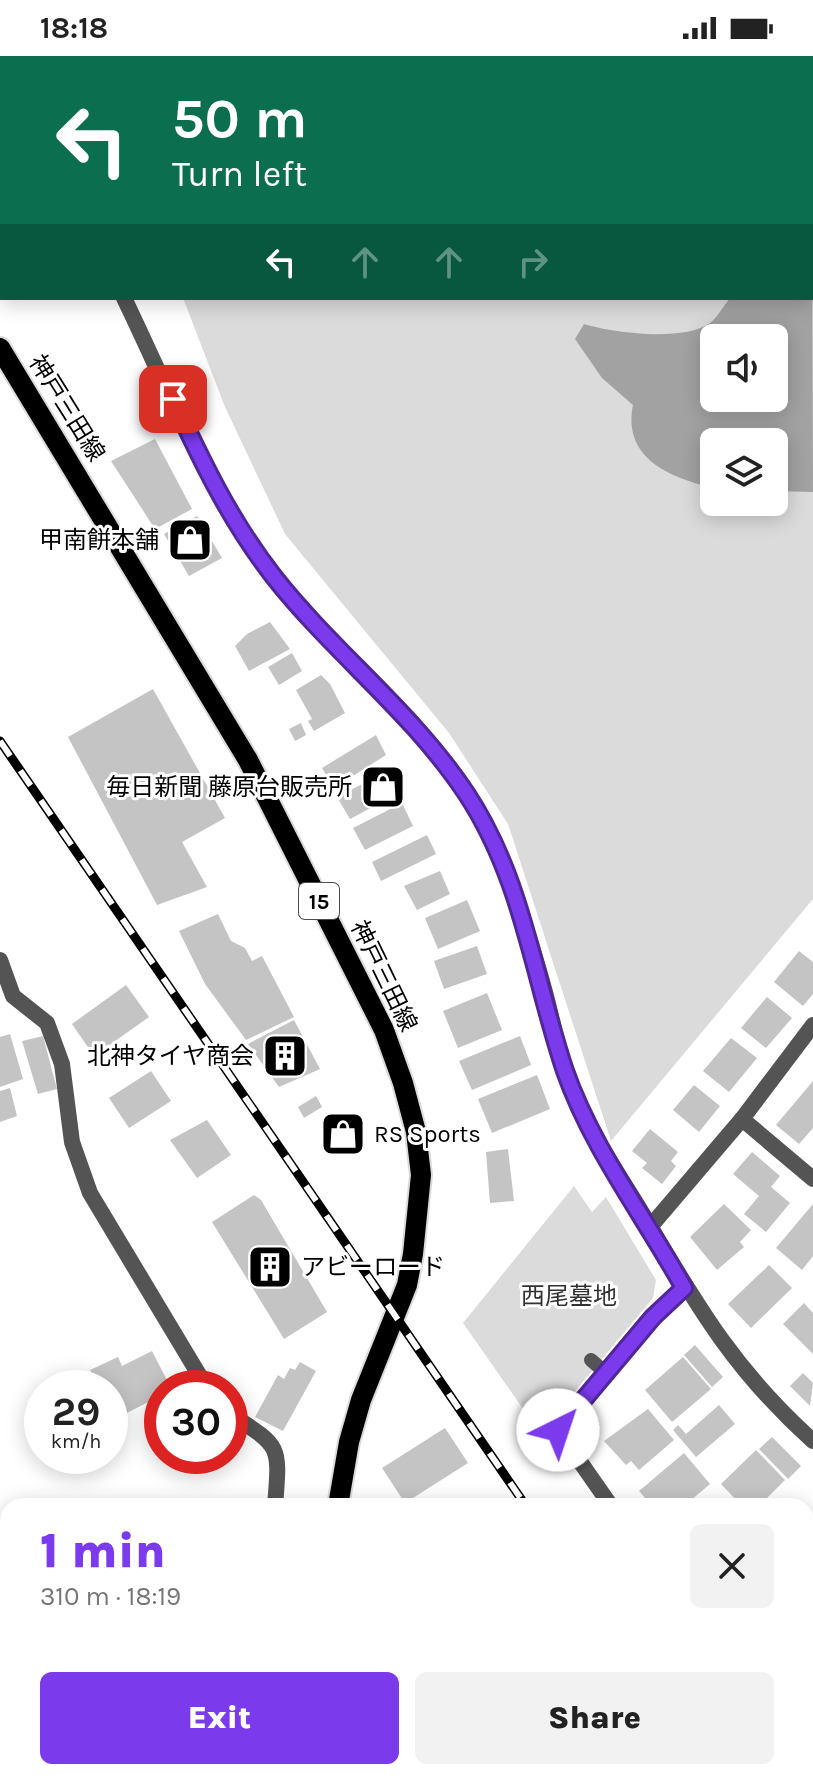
<!DOCTYPE html>
<html lang="en">
<head>
<meta charset="utf-8">
<style>
  body { margin:0; font-family:Karla,"Noto Sans JP",sans-serif; background:#f2f2f2; color:#222; height:100vh; display:flex; flex-direction:column; font-size:30px; white-space:nowrap }
  * { box-sizing:border-box; margin:0 }
  p { font-size:26px; color:#767676 }
  .icon { flex:none; width:44px; height:44px; fill:none; stroke:currentColor; stroke-width:2; stroke-linecap:round; stroke-linejoin:round }
  .map { position:relative; flex:1; overflow:hidden }
  .drawer { position:absolute; left:0px; top:1442px; width:814px; height:282px; display:flex; flex-direction:column; background:#fff; border-radius:24px 24px 0 0; box-shadow:0 4px 20px #0003 }
  .drawer>* { flex:none }
  .banner { position:absolute; left:0px; top:0px; width:814px; height:244px; box-shadow:0 4px 20px #0003; background:#0b6e4f; color:#fff; overflow:hidden }
  .tools { position:absolute; left:700px; top:268px; display:grid; gap:16px }
  .tools a { display:grid; place-items:center; width:88px; height:88px; border-radius:12px; background:#fff; box-shadow:0 4px 20px #0003; font-size:40px }
  .speed { position:absolute; left:24px; top:1314px; display:flex; gap:16px; font-size:40px; font-weight:700; text-align:center }
  .speed>* { display:grid; place-content:center; width:104px; height:104px; border-radius:50%; background:#fff; box-shadow:0 4px 20px #0003; line-height:1 }
  .speed small { font-size:20px; font-weight:400 }
  .speed .limit { border:12px solid #d22; background:#fff; color:#111 }
  .pin { position:absolute; display:grid; place-items:center; width:68px; height:68px; color:#fff; margin:-34px; border-radius:16px; box-shadow:0 4px 12px #0006 }
  .me { position:absolute; width:88px; margin:-44px; rotate:41deg; stroke-linejoin:round; filter:drop-shadow(0 0 6px #0008) }
  .turn { display:flex; align-items:center; gap:28px; height:168px; padding:0 40px; font-size:36px }
  .turn .icon { width:104px; height:104px; stroke-width:2.5 }
  .turn b { display:block; font-size:56px; line-height:68px }
  .lanes { display:flex; align-items:center; height:76px; padding:0 40px; background:#0003; justify-content:center; gap:40px; direction:ltr }
  .lanes .off { opacity:.35 }
  .round { display:grid; place-items:center; flex:none; width:84px; height:84px; border-radius:12px; background:#f2f2f2 }
  .headline { display:flex; align-items:center; justify-content:space-between; height:136px; padding:0 40px }
  h1 { font-size:48px; font-weight:800; line-height:60px; color:#7c3aed }
  .button { display:flex; gap:16px; margin-top:auto; padding:16px 40px }
  .button a { flex:1; height:92px; border-radius:12px; background:#7c3aed; color:#fff; font-size:32px; font-weight:800; line-height:92px; text-align:center }
  .button a+a { background:#f2f2f2; color:#222 }
  .status { display:flex; justify-content:space-between; align-items:center; height:56px; padding:0 40px; background:#fff; direction:ltr }
  .status svg { height:22px; fill:currentColor }
  .map>svg:first-child { display:block }
</style>
</head>
<body>
<div class="status"><b>18:18</b><svg viewBox="0 0 49 12"><path d="M0 12V9h3v3zM5 12V6h3v6zM10 12V3h3v9zM15 12V0h3v12zM26 1h20v11H26zM47 4h2v5h-2z"/></svg></div>
<div class="map">
<svg width="813" height="1723" viewBox="0 0 813 1723">
  <rect width="100%" height="100%" fill="#fff"/>
  <g fill="#dbdbdb" fill-rule="evenodd">
    <path d="M91,0H813V843L611,1085L508,768L449,677L285,478L225,351L183,242H812V2ZM714,282H774V342H714ZM714,386H774V446H714Z"/>
    <polygon points="574,1130 592,1156 606,1141 656,1224 653,1242 540,1377 463,1267"/>
  </g>
  <path fill="#a2a2a2" fill-rule="evenodd" d="M812,146L813,436L774,435V386H714V432C671,422 622,403 633,349L602,322L575,283L584,268C614,277 683,286 710,267C717,262 724,249 730,242H812ZM714,282H774V342H714Z"/>
  <g fill="#c4c4c4">
    <polygon points="155,383 192,453 155,473 111,405"/>
    <polygon points="197,460 222,502 189,520 164,478"/>
    <polygon points="270,566 290,593 249,615 235,590 247,578"/>
    <polygon points="292,597 302,615 279,629 268,611"/>
    <polygon points="321,619 330,628 345,657 314,675 308,665 312,663 296,634"/>
    <polygon points="153,633 225,762 182,786 207,831 157,849 68,681"/>
    <polygon points="301,667 306,679 295,685 289,673"/>
    <polygon points="376,679 386,699 334,732 322,712"/>
    <polygon points="386,716 397,738 350,763 337,741"/>
    <polygon points="402,747 413,770 365,794 353,772"/>
    <polygon points="427,779 436,798 381,825 372,806"/>
    <polygon points="440,815 450,838 417,854 404,830"/>
    <polygon points="467,844 480,875 438,893 425,862"/>
    <polygon points="218,858 231,885 245,892 252,905 262,900 294,961 246,984 205,928 179,875"/>
    <polygon points="477,890 487,918 444,933 434,905"/>
    <polygon points="799,895 813,906 813,938 803,950 774,926"/>
    <polygon points="126,929 149,961 94,1000 72,968"/>
    <polygon points="487,937 502,974 458,992 443,955"/>
    <polygon points="767,941 792,962 766,992 741,972"/>
    <polygon points="294,964 320,1013 279,1031 248,988"/>
    <polygon points="10,978 23,1023 0,1031 0,981"/>
    <polygon points="43,980 57,1033 38,1038 22,985"/>
    <polygon points="520,980 531,1009 472,1034 459,1005"/>
    <polygon points="731,982 757,1002 729,1036 703,1015"/>
    <polygon points="151,1015 171,1045 129,1072 109,1042"/>
    <polygon points="537,1019 550,1053 492,1077 478,1043"/>
    <polygon points="813,1025 813,1072 799,1088 776,1069"/>
    <polygon points="694,1029 720,1050 699,1076 673,1054"/>
    <polygon points="10,1032 17,1060 0,1066 0,1035"/>
    <polygon points="316,1040 322,1051 304,1062 298,1051"/>
    <polygon points="207,1064 231,1099 197,1122 170,1084"/>
    <polygon points="650,1073 678,1096 671,1105 676,1110 662,1128 642,1112 647,1107 632,1095"/>
    <polygon points="508,1093 514,1145 490,1147 486,1096"/>
    <polygon points="752,1096 780,1120 771,1131 790,1147 766,1176 744,1158 759,1140 733,1118"/>
    <polygon points="254,1139 261,1144 327,1256 284,1283 212,1166"/>
    <polygon points="724,1148 751,1174 740,1186 744,1191 717,1214 690,1181"/>
    <polygon points="813,1148 813,1200 802,1214 776,1192"/>
    <polygon points="769,1209 792,1232 751,1272 728,1248"/>
    <polygon points="804,1247 813,1257 813,1298 783,1268"/>
    <polygon points="695,1289 723,1321 712,1331 684,1299"/>
    <polygon points="152,1295 171,1332 162,1332 162,1339 117,1362 110,1349 110,1332 100,1332 90,1314 118,1301 122,1310"/>
    <polygon points="683,1301 711,1333 672,1366 645,1334"/>
    <polygon points="300,1306 316,1315 283,1375 255,1361 278,1319 284,1323 290,1312 295,1314"/>
    <polygon points="803,1317 813,1327 810,1350 790,1330"/>
    <polygon points="162,1347 162,1380 147,1356"/>
    <polygon points="719,1349 735,1368 696,1401 673,1374 678,1369 686,1378"/>
    <polygon points="648,1353 674,1384 639,1414 631,1405 626,1409 604,1385"/>
    <polygon points="445,1372 468,1407 405,1447 382,1412"/>
    <polygon points="772,1381 801,1410 788,1423 759,1393"/>
    <polygon points="756,1394 785,1424 759,1450 742,1450 721,1428"/>
    <polygon points="684,1397 710,1428 684,1450 652,1450 639,1435"/>
    <polygon points="813,1532 813,1575 806,1571 806,1547"/>
  </g>
  <g fill="none" stroke-linecap="round" stroke-linejoin="round">
    <g stroke="#dbdbdb" stroke-width="24">
      <g id="primary">
        <polyline points="0,292 248,704 384,974 403,1027 416,1076 421,1119 413,1198 407,1229 361,1344 349,1386 338,1450"/>
        <polyline points="355,1716 356,1723"/>
      </g>
    </g>
    <polyline stroke="#545454" stroke-width="14" points="591,1304 606,1317"/>
    <g stroke="#545454" stroke-width="16">
      <polyline points="0,142 2,141"/>
      <path d="M124,242C170,337 209,440 275,522C337,598 418,657 468,741C504,802 527,869 545,936C552,962 557,990 566,1015C585,1072 620,1119 650,1170C700,1255 738,1318 813,1385"/>
      <polyline points="0,904 13,940 47,967 62,1008 72,1086 90,1137 207,1332"/>
      <polyline points="742,1063 813,1123"/>
      <polyline points="650,1171 742,1063 813,969"/>
      <path d="M230,1358C281,1391 280,1388 275,1450"/>
      <polyline points="611,1450 558,1374 653,1261 684,1232"/>
      <polyline points="806,1619 813,1622"/>
      <polyline points="476,1716 477,1723"/>
      <polyline points="679,1716 682,1723"/>
    </g>
    <use href="#primary" stroke="#000" stroke-width="20"/>
    <g stroke="#000" stroke-width="9">
      <g id="rail">
        <polyline points="0,685 526,1450"/>
        <polyline points="711,1716 716,1723"/>
      </g>
    </g>
    <use href="#rail" stroke="#fff" stroke-width="6" stroke-dasharray="18" stroke-linecap="butt"/>
  </g>
  <g fill="none" stroke-linecap="round" stroke-linejoin="round">
    <g stroke="#51269a" stroke-width="20">
      <path id="route" d="M173,343C202,406 231,466 274,521C334,597 412,656 466,737C523,823 533,920 565,1015C592,1092 644,1160 684,1232L653,1261L558,1374"/>
    </g>
    <use href="#route" stroke="#7c3aed" stroke-width="14"/>
  </g>
  <defs>
    <g id="shop-square" transform="scale(2.3)"><rect x="-9" y="-9" width="18" height="18" rx="4" fill="#000" stroke="#fff"/><path d="M-5-2.5h2.3a2.7 3.5 0 0 1 5.4 0H5L5.5 6h-11ZM-1.5-2.5h3a1.5 2.3 0 0 0-3 0Z" fill="#fff"/></g>
    <g id="building-square" transform="scale(2.3)"><rect x="-9" y="-9" width="18" height="18" rx="4" fill="#000" stroke="#fff"/><path d="M-4-6H4V6H1V3H-1V6H-4ZM-2.5-4.3h1.7v1.8h-1.7ZM.8-4.3h1.7v1.8H.8ZM-2.5-1h1.7V.8h-1.7ZM.8-1h1.7V.8H.8Z" fill="#fff"/></g>
  </defs>
  <g fill-rule="evenodd">
    <use href="#shop-square" x="190" y="484"/>
    <use href="#shop-square" x="383" y="731"/>
    <use href="#building-square" x="285" y="1000"/>
    <use href="#shop-square" x="343" y="1078"/>
    <use href="#building-square" x="270" y="1211"/>
  </g>
  <g text-anchor="middle" stroke-width="6" stroke-linejoin="round" paint-order="stroke">
    <rect fill="#fff" stroke="#4c4c4c" stroke-width="2" x="299" y="827" width="40" height="36" rx="6"/>
    <g font-size="22" font-weight="bold" fill="#000">
      <text x="319" y="853">15</text>
    </g>
    <g font-size="24" fill="#000" stroke="#fff">
      <text transform="translate(67 352) rotate(58)" y="8">神戸三田線</text>
      <text transform="translate(384 920) rotate(64)" y="8">神戸三田線</text>
    </g>
    <g font-size="24" fill="#000" stroke="#fff" text-anchor="end">
      <text x="159" y="492">甲南餅本舗</text>
      <text x="352" y="739">毎日新聞 藤原台販売所</text>
      <text x="254" y="1008">北神タイヤ商会</text>
      <text x="374" y="1086" text-anchor="start">RS Sports</text>
      <text x="301" y="1219" text-anchor="start">アビーロード</text>
    </g>
    <g font-size="24" fill="#323232" stroke="#fff">
      <text x="569" y="1248">西尾墓地</text>
    </g>
  </g>
</svg>
<div class="tools">
<a><svg class="icon" aria-label="sound" viewBox="0 0 24 24"><path d="M4 9h4l5-4v14l-5-4H4zM17 9q2 3 0 6"/></svg></a>
<a><svg class="icon" aria-label="layers" viewBox="0 0 24 24"><path d="M12 4l9 5-9 5-9-5zM3 14l9 5 9-5"/></svg></a>
</div>
<div class="speed"><div>29<small>km/h</small></div><div class="limit">30</div></div>
<div class="pin" style="left:173px;top:343px;background:#d93025"><svg class="icon" aria-label="arrive" viewBox="0 0 24 24"><path d="M6 21V4h12l-3 4 3 4H6"/></svg></div>
<svg class="me" style="left:558px;top:1374px" viewBox="-20 -20 40 40"><circle r="19" fill="#fff"/><path d="M0-13L10 11 0 6-10 11z" fill="#7c3aed"/></svg>
<div class="banner">
<div class="turn"><svg class="icon" aria-label="left" viewBox="0 0 24 24"><path d="M17 20v-9H6M10 6l-5 5 5 5"/></svg><div><b>50 m</b>Turn left</div></div>
<div class="lanes"><svg class="icon" aria-label="left" viewBox="0 0 24 24"><path d="M17 20v-9H6M10 6l-5 5 5 5"/></svg><svg class="icon off" aria-label="ahead" viewBox="0 0 24 24"><path d="M12 20V5M6 11l6-6 6 6"/></svg><svg class="icon off" aria-label="ahead" viewBox="0 0 24 24"><path d="M12 20V5M6 11l6-6 6 6"/></svg><svg class="icon off" aria-label="right" viewBox="0 0 24 24"><path d="M7 20v-9h11M14 6l5 5-5 5"/></svg></div>
</div>
<section class="drawer">
<div class="headline"><div><h1>1 min</h1><p>310 m · 18:19</p></div><a class="round"><svg class="icon" aria-label="close" viewBox="0 0 24 24"><path d="M6 6l12 12M18 6L6 18"/></svg></a></div>
<div class="button"><a>Exit</a><a>Share</a></div>
</section>
</div>
</body>
</html>
